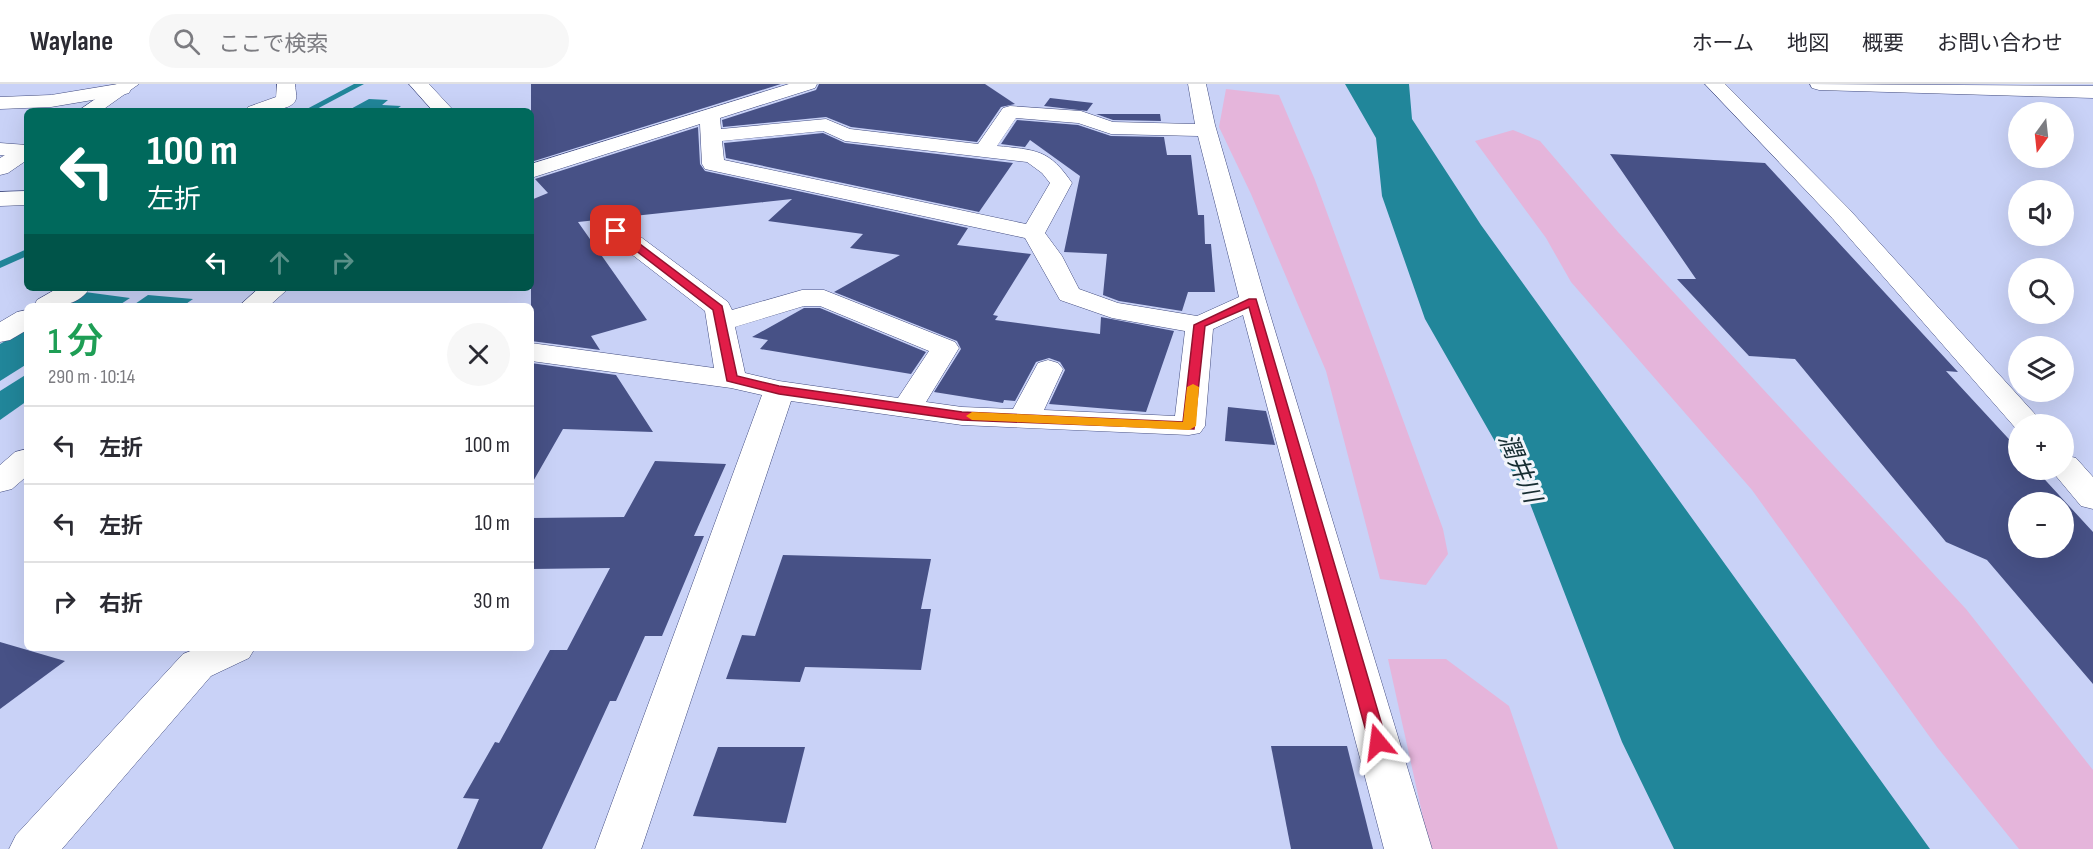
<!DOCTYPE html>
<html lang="ja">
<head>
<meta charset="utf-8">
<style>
  body { margin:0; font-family:"Sofia Sans Condensed","Noto Sans JP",sans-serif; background:#f7f7f7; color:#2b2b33; height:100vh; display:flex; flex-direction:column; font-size:22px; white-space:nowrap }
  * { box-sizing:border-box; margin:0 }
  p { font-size:20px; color:#7c7c81 }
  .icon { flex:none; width:33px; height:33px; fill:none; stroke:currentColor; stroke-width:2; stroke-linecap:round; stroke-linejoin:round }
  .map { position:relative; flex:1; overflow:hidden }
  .side { position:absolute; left:24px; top:219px; width:510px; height:348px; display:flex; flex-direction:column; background:#fff; border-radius:9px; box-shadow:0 6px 24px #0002 }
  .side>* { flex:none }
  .guide { position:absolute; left:24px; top:24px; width:510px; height:183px; border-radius:9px; box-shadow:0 6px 24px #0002; background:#00695c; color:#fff; overflow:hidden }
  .needle { width:39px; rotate:195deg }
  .tools { position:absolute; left:2008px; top:18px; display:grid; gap:12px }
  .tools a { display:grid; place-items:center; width:66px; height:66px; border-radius:50%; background:#fff; box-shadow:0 6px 24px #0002; font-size:30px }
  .pin { position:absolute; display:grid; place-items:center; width:51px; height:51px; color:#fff; margin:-26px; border-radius:12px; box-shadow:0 3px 9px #0006 }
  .me { position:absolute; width:66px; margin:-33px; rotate:344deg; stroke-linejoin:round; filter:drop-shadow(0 0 4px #0008) }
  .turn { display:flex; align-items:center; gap:21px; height:126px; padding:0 24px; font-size:27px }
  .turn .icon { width:78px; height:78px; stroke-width:2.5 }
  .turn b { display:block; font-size:42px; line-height:51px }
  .lanes { display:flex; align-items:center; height:57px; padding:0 24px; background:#0003; justify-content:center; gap:30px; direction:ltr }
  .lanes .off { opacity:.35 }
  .round { display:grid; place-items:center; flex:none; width:63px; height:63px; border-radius:32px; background:#f7f7f7 }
  .summary { display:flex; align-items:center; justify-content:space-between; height:102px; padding:0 24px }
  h1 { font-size:36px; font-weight:600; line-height:45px; color:#1e9e55 }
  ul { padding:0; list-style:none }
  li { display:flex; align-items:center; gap:18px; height:78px; padding:0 24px; border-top:2px solid #e1e1e2 }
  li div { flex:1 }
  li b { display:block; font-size:22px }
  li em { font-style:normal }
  header { display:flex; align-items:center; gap:36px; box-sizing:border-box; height:84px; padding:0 30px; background:#fff; border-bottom:2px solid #e1e1e2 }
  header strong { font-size:28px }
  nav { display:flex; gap:33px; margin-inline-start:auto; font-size:21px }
  .search { width:420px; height:54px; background:#f7f7f7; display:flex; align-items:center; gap:15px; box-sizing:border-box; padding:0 21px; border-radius:33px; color:#7c7c81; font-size:22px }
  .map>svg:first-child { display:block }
</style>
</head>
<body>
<header>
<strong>Waylane</strong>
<div class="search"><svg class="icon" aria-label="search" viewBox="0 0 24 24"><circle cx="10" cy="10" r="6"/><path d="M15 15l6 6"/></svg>ここで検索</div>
<nav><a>ホーム</a><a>地図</a><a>概要</a><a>お問い合わせ</a></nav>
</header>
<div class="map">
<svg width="2093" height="765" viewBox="0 0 2093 765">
  <rect width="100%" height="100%" fill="#c9d2f7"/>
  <g fill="#e5b5db">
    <polygon points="1226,5 1279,11 1315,96 1443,445 1448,470 1426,501 1380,495 1326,287 1251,110 1219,43"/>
    <polygon points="1513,46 1540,57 1618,148 1966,525 2093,686 2093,765 2019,765 1937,663 1752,406 1571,198 1546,154 1475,57"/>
    <polygon points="1388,575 1446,575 1509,622 1558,765 1430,765"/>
  </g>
  <g fill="#21869a">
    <polygon points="1345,0 1409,0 1412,35 1481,141 1930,765 1674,765 1622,658 1529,417 1425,235 1382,112 1376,54"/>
    <polygon points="369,15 388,16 382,21 401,22 394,27 347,27"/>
    <polygon points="85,208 130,214 118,222 63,222"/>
    <polygon points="148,211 193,215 183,222 132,222"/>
    <polygon points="27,244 27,280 0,297 0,260"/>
    <polygon points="27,290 27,317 0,336 0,307"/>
  </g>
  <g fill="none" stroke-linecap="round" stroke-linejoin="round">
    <g fill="#21869a" fill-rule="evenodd">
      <polygon points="354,0 364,0 313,27 303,27"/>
      <polygon points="27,165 27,172 0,184 0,177"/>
    </g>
  </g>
  <g fill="#475186" fill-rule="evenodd">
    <polygon points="531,0 781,0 531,78"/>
    <polygon points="819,0 985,0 1015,20 1001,23 977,58 851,43 826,33 723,43 722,36 816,6"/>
    <polygon points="1050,14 1093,19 1087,27 1044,22"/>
    <polygon points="1096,30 1160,30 1161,37 1113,36"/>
    <polygon points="1017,36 1078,41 1111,52 1164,53 1167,71 1191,71 1198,131 1204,131 1205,160 1211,160 1215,208 1188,208 1182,227 1119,217 1103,211 1107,170 1064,168 1080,92 1030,56 1025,63 1001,60"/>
    <polygon points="698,43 700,80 705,87 968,144 957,161 1031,170 993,231 998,232 995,236 1100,250 1101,233 1174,247 1146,328 1049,320 1065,286 1060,278 1049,274 1036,278 1015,317 1004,316 1003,319 934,308 961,265 957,257 834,208 900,171 850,164 863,150 768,137 792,115 578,138 647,236 591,252 600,266 531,257 531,116 548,109 535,95"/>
    <polygon points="823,49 845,59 1013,79 979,128 726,74 724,59"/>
    <path d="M1610,70L1765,79L1958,288L1946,287L2019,366V386H2036L2093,448V600L1987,476L1946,458L1795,275L1749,272L1677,195H1696ZM2019,418H2064V464H2019Z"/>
    <polygon points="804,224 820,224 926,268 911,290 760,265 768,256 752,253"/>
    <polygon points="531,279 616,291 653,348 563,345 531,401"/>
    <polygon points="1228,323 1266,327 1275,361 1225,357"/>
    <polygon points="655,377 726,380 694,452 704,452 662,552 645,552 616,617 610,617 542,765 457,765 479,715 463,714 495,658 499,659 550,566 567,566 610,484 531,485 531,434 624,433"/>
    <polygon points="783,471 931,475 921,525 931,525 921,586 805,583 800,598 726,595 742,551 755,552"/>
    <polygon points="0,558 65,577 0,625"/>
    <polygon points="1271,662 1347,662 1373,765 1291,765"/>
    <polygon points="718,663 805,663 786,739 693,732"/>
  </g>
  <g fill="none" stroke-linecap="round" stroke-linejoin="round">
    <g stroke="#424c80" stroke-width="1">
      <g id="minor">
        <polygon points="118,0 129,1 131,5 129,9 122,11 51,23 0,25 0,13 51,11"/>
        <path d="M277,0H295C295,4 297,11 296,15C292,29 256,27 245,27L248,23L276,13Z"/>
        <polygon points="409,0 429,0 454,27 433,27"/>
        <path d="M789,0H817L815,4L720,34L721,45L826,35L850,45L978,60L1003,24L1010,22L1081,27L1113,38L1195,40L1188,0H1206L1215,41L1266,217L1432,765H1384L1243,231L1213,245L1205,342L1200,349L1189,351L962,341L791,317L642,763L641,765H595L762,311L731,304L531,277V259L714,284L705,227L608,152L605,147L608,142L617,140L626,142L728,218L732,226L802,206H824L955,258L959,264L926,318L962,323L1013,325L1038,279L1048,276L1058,279L1063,285L1044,326L1175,332L1185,247L1112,234L1060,216L1025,154L705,85L702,80L700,40L531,94V80ZM1016,34L1078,39L1111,50L1198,52L1239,213L1197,232L1118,219L1079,205L1062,172L1045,149L1072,99C1049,65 1036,66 997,62ZM823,47L845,57L1027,78L1042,89L1050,99L1026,140L724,76L722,57ZM804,222H820L929,267L898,314L779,297L745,289L735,243Z"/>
        <polygon points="1705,0 1725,0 1849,125 2044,340 2019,340 2018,347 1833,135"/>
        <polygon points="0,59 27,61 27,73 0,71"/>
        <polygon points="27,107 27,121 0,122 0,108"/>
        <path d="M58,204H90C77,224 55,222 34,222L37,216Z"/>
        <polygon points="259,204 289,204 269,222 239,222"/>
        <polygon points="27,226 27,246 10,256 0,258 0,238 17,228"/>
        <polygon points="27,365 27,392 12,405 0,408 0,381 15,368"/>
        <polygon points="2064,371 2076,374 2093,393 2093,425 2081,422 2051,386 2064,386"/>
        <polygon points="198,564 255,564 249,574 211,592 62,765 9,765 16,751 183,570"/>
      </g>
    </g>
    <g stroke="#424c80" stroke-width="1">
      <g id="tertiary">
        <polygon points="117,0 139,0 101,27 78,27"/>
        <polygon points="1810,0 2093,2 2093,14 1819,6 1812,4"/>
        <polygon points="27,60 27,76 8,89 0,91 0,74 20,62"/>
      </g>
    </g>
    <use href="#minor" fill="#fff" fill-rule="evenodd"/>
    <use href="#tertiary" fill="#fff" fill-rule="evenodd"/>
  </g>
  <polygon fill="#e11d48" stroke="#92132f" stroke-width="1.5" points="613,145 620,145 722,222 737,292 779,302 962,328 1183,338 1194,241 1249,215 1256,215 1387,658 1385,663 1378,665 1372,663 1369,658 1249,223 1205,242 1194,345 962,336 779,310 727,297 713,226 613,149"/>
  <polygon fill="#f59e0b" points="1193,300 1199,303 1196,342 1189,346 972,336 966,332 972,328 1183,338 1187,303"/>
  <g text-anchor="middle" stroke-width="6" stroke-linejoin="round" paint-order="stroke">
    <g font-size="24" font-style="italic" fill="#172d32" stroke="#f3f5fb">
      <text transform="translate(1520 384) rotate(67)" y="8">潤井川</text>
    </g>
  </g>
</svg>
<div class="tools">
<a><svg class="needle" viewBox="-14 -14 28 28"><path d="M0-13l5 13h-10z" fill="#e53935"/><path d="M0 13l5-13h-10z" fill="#7c7c81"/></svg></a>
<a><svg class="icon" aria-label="sound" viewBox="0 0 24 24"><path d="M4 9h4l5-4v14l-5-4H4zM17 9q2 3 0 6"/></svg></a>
<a><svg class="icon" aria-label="search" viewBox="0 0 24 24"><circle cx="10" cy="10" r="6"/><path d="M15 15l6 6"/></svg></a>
<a><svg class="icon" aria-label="layers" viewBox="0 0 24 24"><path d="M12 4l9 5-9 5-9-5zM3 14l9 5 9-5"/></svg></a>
<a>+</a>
<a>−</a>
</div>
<div class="pin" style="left:616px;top:147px;background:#d93025"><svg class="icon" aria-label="arrive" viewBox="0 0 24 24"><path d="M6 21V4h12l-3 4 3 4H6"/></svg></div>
<svg class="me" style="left:1378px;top:658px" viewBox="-20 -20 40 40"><path d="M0-17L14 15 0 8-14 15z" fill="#e11d48" stroke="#fff" stroke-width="4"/></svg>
<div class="guide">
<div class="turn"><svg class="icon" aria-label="left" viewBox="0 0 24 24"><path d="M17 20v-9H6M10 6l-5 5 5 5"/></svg><div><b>100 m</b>左折</div></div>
<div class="lanes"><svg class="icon" aria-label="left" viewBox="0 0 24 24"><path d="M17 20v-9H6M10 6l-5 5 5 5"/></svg><svg class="icon off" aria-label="ahead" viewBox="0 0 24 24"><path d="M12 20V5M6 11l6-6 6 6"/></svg><svg class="icon off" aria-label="right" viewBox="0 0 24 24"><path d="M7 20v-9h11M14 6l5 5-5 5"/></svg></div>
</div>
<section class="side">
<div class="summary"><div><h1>1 分</h1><p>290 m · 10:14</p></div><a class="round"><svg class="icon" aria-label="close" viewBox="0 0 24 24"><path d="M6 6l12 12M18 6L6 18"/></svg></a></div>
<ul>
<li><svg class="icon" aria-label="left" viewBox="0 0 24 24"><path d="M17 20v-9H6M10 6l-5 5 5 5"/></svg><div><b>左折</b></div><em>100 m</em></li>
<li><svg class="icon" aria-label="left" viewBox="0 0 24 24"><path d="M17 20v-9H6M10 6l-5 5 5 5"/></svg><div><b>左折</b></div><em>10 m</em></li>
<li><svg class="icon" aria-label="right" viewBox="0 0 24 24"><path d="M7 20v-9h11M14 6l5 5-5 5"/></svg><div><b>右折</b></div><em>30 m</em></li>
</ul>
</section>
</div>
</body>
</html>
